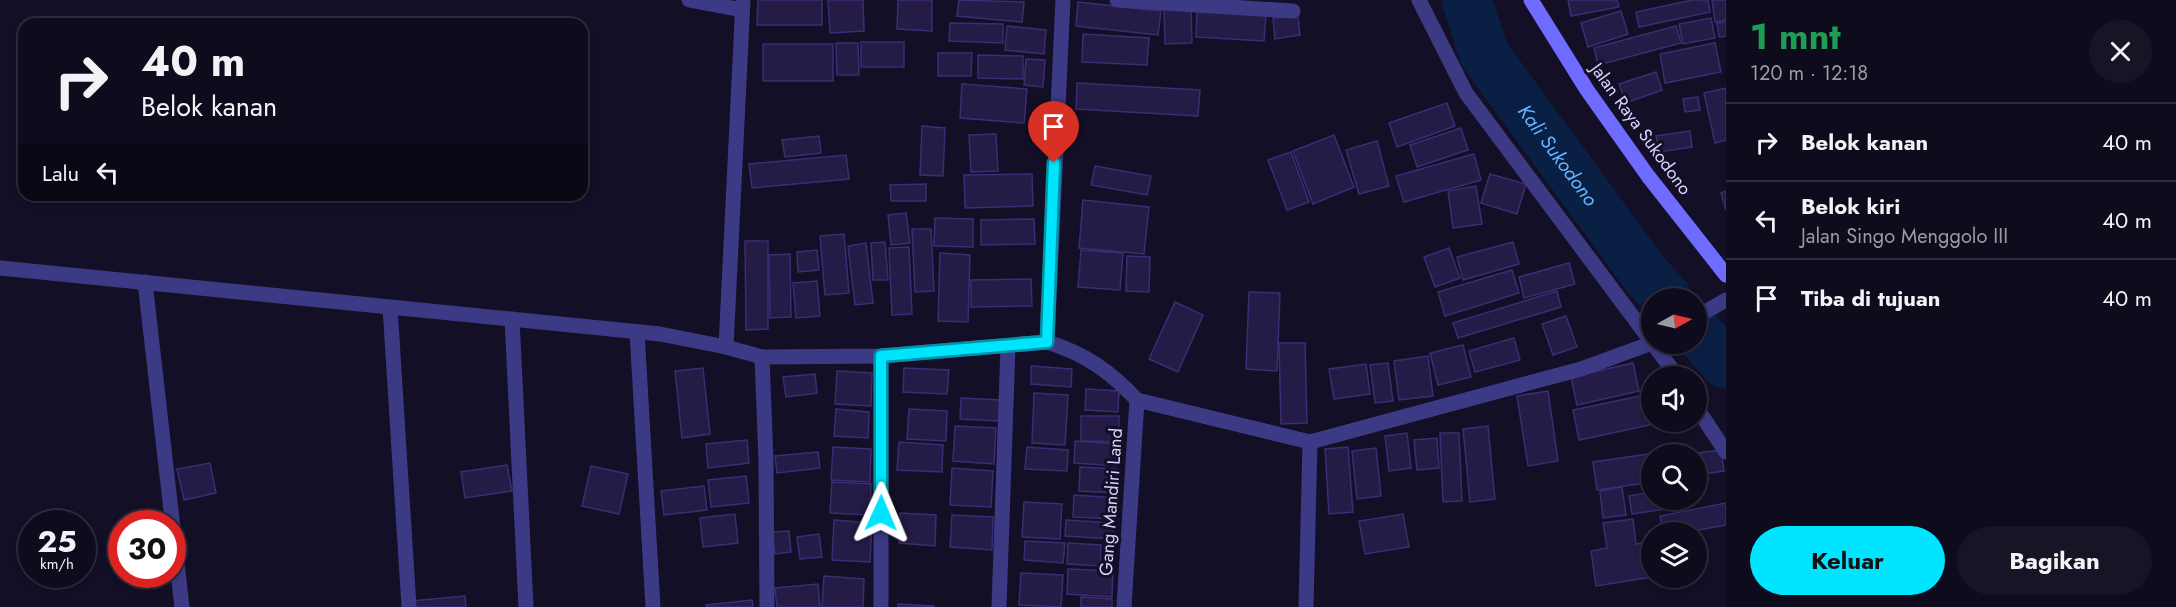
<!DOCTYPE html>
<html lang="id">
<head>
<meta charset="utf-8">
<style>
  body { margin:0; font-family:Jost,sans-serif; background:#171425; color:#f1f3f6; height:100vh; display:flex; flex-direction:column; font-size:22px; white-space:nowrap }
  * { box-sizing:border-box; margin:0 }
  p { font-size:20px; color:#9b9ba3 }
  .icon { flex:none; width:33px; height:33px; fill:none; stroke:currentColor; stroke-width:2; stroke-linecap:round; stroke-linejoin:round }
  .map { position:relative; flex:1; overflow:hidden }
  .drawer { display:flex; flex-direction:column; background:#0e0b1c; width:450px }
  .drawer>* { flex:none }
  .banner { position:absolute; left:18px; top:18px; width:570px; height:183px; border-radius:18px; box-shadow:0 3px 9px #0003,0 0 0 2px #2e2b3b; background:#0e0b1c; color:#f1f3f6; overflow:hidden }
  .needle { width:39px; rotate:82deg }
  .fabs { position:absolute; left:1641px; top:288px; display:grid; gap:12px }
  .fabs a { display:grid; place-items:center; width:66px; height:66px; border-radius:50%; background:#0e0b1c; box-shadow:0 3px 9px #0003,0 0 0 2px #2e2b3b; font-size:30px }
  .speed { position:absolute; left:18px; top:510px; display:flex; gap:12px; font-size:30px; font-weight:700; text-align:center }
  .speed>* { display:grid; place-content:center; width:78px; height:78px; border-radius:50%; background:#0e0b1c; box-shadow:0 3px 9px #0003,0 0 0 2px #2e2b3b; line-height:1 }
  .speed small { font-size:15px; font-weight:400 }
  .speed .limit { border:9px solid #d22; background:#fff; color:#111 }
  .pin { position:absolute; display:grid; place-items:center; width:51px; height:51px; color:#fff; margin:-62px -26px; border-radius:50% 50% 50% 0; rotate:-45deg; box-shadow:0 0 6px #0007 }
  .pin .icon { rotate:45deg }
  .me { position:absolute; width:66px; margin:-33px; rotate:1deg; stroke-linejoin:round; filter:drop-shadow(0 0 4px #0008) }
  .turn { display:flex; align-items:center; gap:21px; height:126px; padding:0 24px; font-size:27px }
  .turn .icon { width:78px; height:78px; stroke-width:2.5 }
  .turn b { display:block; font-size:42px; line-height:51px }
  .then { display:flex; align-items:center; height:57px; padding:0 24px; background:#0003; gap:12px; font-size:22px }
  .round { display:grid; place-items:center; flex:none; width:63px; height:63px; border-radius:32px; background:#171425 }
  .overview { display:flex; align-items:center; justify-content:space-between; height:102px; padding:0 24px }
  h1 { font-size:36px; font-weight:700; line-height:45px; color:#1e9e55 }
  .button { display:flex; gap:12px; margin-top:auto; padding:12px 24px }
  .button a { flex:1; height:69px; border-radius:36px; background:#00e5ff; color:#111; font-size:24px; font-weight:700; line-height:69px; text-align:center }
  .button a+a { background:#171425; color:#f1f3f6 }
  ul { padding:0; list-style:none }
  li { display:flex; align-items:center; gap:18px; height:78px; padding:0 24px; border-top:2px solid #2e2b3b }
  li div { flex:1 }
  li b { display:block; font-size:22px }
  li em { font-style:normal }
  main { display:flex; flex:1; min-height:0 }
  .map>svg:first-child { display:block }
</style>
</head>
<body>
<main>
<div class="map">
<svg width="1726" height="607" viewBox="0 0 1726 607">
  <rect width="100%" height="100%" fill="#130f26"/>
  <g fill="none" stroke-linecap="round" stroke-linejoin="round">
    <g stroke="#0a1f44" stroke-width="50">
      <path id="s1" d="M1467,0L1484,54L1645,274L1667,298"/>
      <polyline points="1696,331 1726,364"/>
    </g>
  </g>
  <g fill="#241b47" stroke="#3b2d73" stroke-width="1.5">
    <polygon points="758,0 822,0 822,25 757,25"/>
    <polygon points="828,0 863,0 864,31 830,33"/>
    <polygon points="898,0 932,0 932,31 897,29"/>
    <polygon points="959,0 1024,2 1022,22 957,16"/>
    <polygon points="1568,0 1617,0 1619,7 1571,16"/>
    <polygon points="1692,0 1708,0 1710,12 1639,27 1636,12"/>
    <polygon points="1712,0 1726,0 1726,20 1715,22"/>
    <polygon points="1078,2 1161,11 1158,35 1076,26"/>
    <polygon points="1164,7 1191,7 1192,43 1165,44"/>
    <polygon points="1197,10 1266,14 1264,41 1196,37"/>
    <polygon points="1621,11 1628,34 1588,47 1581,23"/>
    <polygon points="1298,16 1300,35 1275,39 1273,18"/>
    <polygon points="1711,18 1715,38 1683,44 1679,24"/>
    <polygon points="1726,22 1726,36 1719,37 1717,23"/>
    <polygon points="950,23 1003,24 1003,43 949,41"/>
    <polygon points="1007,26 1046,30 1044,54 1005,50"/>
    <polygon points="1676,26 1681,43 1598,65 1594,48"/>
    <polygon points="1083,34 1149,38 1147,65 1082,62"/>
    <rect x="861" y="42" width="43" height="25"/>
    <polygon points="836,43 858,43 859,75 837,75"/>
    <polygon points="1715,43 1721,72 1665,83 1660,54"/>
    <rect x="763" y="44" width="70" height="37"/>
    <polygon points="938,53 972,53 971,76 938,76"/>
    <polygon points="978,55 1023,56 1023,79 978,78"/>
    <polygon points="1026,59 1045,60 1043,87 1024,85"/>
    <polygon points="1656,72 1662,90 1626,103 1619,84"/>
    <polygon points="1077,83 1200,90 1198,116 1076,109"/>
    <polygon points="962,84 1027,89 1024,123 960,118"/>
    <polygon points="1726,88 1726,140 1715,143 1704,93"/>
    <polygon points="1698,97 1700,110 1685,112 1683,99"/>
    <polygon points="1447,103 1455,126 1397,147 1389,123"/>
    <polygon points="922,126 945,128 943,176 920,175"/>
    <polygon points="1461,128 1468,150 1417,167 1410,145"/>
    <polygon points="1690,131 1692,147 1659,152 1656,136"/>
    <polygon points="996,134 998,171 971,172 969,135"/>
    <polygon points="1334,135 1354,187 1313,204 1293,151"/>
    <polygon points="819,136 821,153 785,157 782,140"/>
    <polygon points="1377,141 1389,186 1359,194 1346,150"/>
    <polygon points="1291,152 1309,202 1287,210 1268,160"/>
    <polygon points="1474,154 1481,180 1404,202 1396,176"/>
    <polygon points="846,155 849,179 752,188 749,164"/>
    <polygon points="1095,166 1151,176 1147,195 1091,185"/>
    <polygon points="1032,174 1033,206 965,208 964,175"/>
    <polygon points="1490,174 1526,184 1517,214 1481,203"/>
    <polygon points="926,184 926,201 891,201 890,185"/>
    <polygon points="1476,186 1482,224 1453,228 1448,191"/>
    <polygon points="1726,191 1726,210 1721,193"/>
    <polygon points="1083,200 1149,207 1144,254 1079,248"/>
    <polygon points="906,213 910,243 891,245 888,215"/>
    <polygon points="935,218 973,219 973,247 934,246"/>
    <polygon points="1034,219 1035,244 981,245 981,220"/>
    <polygon points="912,229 931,229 934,291 915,292"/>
    <polygon points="844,234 849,293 825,295 820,236"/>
    <polygon points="745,241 768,241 768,329 746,330"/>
    <polygon points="885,242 888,280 873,280 871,243"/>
    <polygon points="1513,242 1519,264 1463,280 1457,257"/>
    <polygon points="866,243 873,303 855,305 848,246"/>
    <polygon points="909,247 912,314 892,315 889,248"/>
    <polygon points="1449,248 1460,278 1435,287 1424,257"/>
    <polygon points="817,250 819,270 798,272 797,252"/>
    <polygon points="1081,250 1123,253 1120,290 1078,287"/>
    <polygon points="940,253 970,255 968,322 938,321"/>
    <polygon points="790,254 791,317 770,318 769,255"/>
    <polygon points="1127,256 1150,257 1149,292 1126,291"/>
    <polygon points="1569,263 1575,284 1524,298 1519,277"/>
    <polygon points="1512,270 1519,293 1445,316 1438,292"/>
    <polygon points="1031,279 1032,306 971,307 971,280"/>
    <polygon points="817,281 820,316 796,318 793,283"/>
    <polygon points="1557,291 1561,307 1458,338 1453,323"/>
    <polygon points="1249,292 1280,293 1277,371 1246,369"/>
    <polygon points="1175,302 1203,315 1178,372 1149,359"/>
    <polygon points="1566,316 1577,347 1553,355 1542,324"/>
    <polygon points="1514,338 1520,360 1475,372 1469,351"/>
    <polygon points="1279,343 1305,343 1307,423 1281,424"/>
    <polygon points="1463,345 1471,377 1438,385 1430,353"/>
    <polygon points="1428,356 1433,396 1399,400 1394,361"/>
    <polygon points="1388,363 1393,401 1375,403 1370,365"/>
    <polygon points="1633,363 1639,391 1577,405 1571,377"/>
    <polygon points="1366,364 1370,394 1334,399 1329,369"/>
    <polygon points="1031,366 1072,369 1071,387 1031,384"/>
    <polygon points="703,368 710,434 682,438 675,371"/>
    <polygon points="904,368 949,370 947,394 903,392"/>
    <polygon points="837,371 872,373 871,406 835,404"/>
    <polygon points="815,374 817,393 786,397 783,377"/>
    <polygon points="1086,389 1119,391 1118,412 1085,410"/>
    <polygon points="1548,391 1558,461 1528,466 1517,396"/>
    <polygon points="1034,393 1068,395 1065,445 1032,443"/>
    <polygon points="1645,395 1650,425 1579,440 1573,410"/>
    <polygon points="961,398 1000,400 999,421 960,419"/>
    <polygon points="836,409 869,412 868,438 834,436"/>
    <polygon points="909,409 947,411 946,441 907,439"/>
    <polygon points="1081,416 1119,416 1119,442 1081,441"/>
    <polygon points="955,426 996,428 994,464 953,461"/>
    <polygon points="1488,426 1495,499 1470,502 1463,429"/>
    <polygon points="1407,433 1411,468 1389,471 1385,436"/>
    <polygon points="1440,433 1459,433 1462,501 1443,502"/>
    <polygon points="1437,438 1439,468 1417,470 1414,440"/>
    <polygon points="747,440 749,463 708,468 706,444"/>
    <polygon points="1075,441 1118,444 1117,466 1074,463"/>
    <polygon points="899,442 943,445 942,472 897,470"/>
    <polygon points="833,447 871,449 870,482 831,480"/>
    <polygon points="1027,447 1068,450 1067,471 1025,469"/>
    <polygon points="1348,447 1353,512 1329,514 1325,449"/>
    <polygon points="1376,448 1381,496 1357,499 1352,451"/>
    <polygon points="1683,449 1684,454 1652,454 1652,482 1597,490 1593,462"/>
    <polygon points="1721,450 1724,471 1696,475 1696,454 1688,454"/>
    <polygon points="818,452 820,468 777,473 775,456"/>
    <polygon points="210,463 216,493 184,500 177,469"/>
    <polygon points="507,465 512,491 465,498 461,472"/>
    <polygon points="591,466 628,474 619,514 582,506"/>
    <polygon points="1080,467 1117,469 1116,493 1079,491"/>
    <polygon points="952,468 993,471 991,507 950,505"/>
    <polygon points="746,476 749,503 711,507 708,480"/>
    <polygon points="832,482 871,484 870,515 830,513"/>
    <polygon points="704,486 707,510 664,515 661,491"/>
    <polygon points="1622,487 1626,515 1603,518 1600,491"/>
    <polygon points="1652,492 1652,500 1693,500 1694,505 1632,514 1629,496"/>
    <polygon points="1074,495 1118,498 1116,519 1073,517"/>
    <polygon points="1024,502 1062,504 1060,539 1022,537"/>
    <polygon points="1726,503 1726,525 1688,532 1663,532 1660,516"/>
    <polygon points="900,513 936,515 935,546 899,543"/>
    <polygon points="735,514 738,543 703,547 700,518"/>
    <polygon points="1403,514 1409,547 1365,554 1359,521"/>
    <polygon points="952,515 993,517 992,550 950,547"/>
    <polygon points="1633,519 1636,544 1652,541 1652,577 1596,586 1591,551 1607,548 1603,523"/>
    <polygon points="834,520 872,523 870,562 832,560"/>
    <polygon points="1066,520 1114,523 1113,539 1065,536"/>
    <polygon points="789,531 791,552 775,554 772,532"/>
    <polygon points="819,534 822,557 800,559 797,537"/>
    <polygon points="1025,541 1065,543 1063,563 1024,560"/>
    <polygon points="1068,543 1101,545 1100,566 1067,564"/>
    <polygon points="1068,569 1113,571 1112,597 1067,594"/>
    <polygon points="1021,573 1063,575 1061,607 1019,605"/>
    <polygon points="824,576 864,579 863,607 822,607"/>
    <polygon points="818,584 820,607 777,607 775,588"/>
    <polygon points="465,596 466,607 413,607 412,601"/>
    <polygon points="1081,597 1112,599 1112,607 1081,607"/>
    <polygon points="752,600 753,607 707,607 706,605"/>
    <polygon points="898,604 934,606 934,607 898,607"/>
  </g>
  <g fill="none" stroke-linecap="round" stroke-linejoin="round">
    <g stroke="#3d3a85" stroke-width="15">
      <polyline points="689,0 742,10"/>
      <polyline points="1117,0 1293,11"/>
      <polyline points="1419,0 1466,93 1677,376"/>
      <path d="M0,268L660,334L726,347L762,357L881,356L1047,342C1084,353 1111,372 1137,400L1310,442L1581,369L1652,343"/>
      <polyline points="145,282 182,607"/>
      <polyline points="390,307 409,607"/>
      <polyline points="1696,317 1726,300"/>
      <polyline points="512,319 526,607"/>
      <polyline points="637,332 653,607"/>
      <polyline points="1047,342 1063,0"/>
      <polyline points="726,347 743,0"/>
      <polyline points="762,357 766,461 767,607"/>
      <polyline points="1696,407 1726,452"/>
      <polyline points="881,607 881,356"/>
      <polyline points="999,607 1008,346"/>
      <polyline points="1124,607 1137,400"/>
      <polyline points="1306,607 1310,442"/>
    </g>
    <polyline stroke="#6f6bff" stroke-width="15" points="1531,0 1587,90 1648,176 1726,275"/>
  </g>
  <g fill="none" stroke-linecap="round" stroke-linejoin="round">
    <g stroke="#0095a6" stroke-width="15">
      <polyline id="route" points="881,513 881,356 1047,342 1054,163"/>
    </g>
    <use href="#route" stroke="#00e5ff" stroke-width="10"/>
  </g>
  <g text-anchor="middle" stroke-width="6" stroke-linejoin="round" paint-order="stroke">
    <g font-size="18" fill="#d9d4ff" stroke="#130f26">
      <text transform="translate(1641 129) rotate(54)" y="6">Jalan Raya Sukodono</text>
      <text transform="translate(1111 502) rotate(-86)" y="6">Gang Mandiri Land</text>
    </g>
    <g font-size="20" font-style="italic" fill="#62b6ff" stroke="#130f26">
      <text dy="7" stroke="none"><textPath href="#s1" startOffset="182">Kali Sukodono</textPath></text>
    </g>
  </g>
</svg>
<div class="fabs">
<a><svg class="needle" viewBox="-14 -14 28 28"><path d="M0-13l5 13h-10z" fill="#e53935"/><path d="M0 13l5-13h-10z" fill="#9b9ba3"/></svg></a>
<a><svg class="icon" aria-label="sound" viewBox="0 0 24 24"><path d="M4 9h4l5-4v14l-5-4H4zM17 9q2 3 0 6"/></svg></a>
<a><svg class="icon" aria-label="search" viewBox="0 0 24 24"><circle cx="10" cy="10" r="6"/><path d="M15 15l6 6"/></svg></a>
<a><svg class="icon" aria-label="layers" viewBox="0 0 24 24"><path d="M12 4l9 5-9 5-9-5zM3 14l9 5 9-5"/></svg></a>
</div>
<div class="speed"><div>25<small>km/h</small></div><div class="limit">30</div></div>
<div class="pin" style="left:1054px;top:163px;background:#d93025"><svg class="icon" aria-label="arrive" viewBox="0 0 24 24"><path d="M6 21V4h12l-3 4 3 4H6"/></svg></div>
<svg class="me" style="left:881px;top:513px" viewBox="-20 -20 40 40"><path d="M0-17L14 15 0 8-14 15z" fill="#00e5ff" stroke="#fff" stroke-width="4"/></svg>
<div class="banner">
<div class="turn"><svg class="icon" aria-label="right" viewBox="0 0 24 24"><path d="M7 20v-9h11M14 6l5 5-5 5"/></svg><div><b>40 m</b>Belok kanan</div></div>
<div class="then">Lalu<svg class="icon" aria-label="left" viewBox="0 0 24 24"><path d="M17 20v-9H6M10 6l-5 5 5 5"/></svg></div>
</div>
</div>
<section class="drawer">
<div class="overview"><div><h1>1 mnt</h1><p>120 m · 12:18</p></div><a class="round"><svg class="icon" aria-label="close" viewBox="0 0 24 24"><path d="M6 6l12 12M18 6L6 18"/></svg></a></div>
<ul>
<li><svg class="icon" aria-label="right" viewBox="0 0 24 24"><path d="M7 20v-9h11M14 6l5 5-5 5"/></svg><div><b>Belok kanan</b></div><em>40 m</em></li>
<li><svg class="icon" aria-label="left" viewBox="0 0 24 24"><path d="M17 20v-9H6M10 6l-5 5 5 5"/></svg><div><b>Belok kiri</b><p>Jalan Singo Menggolo III</p></div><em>40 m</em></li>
<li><svg class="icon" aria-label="arrive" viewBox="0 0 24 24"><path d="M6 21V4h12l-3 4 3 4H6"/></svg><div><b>Tiba di tujuan</b></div><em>40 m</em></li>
</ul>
<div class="button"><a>Keluar</a><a>Bagikan</a></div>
</section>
</main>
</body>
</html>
